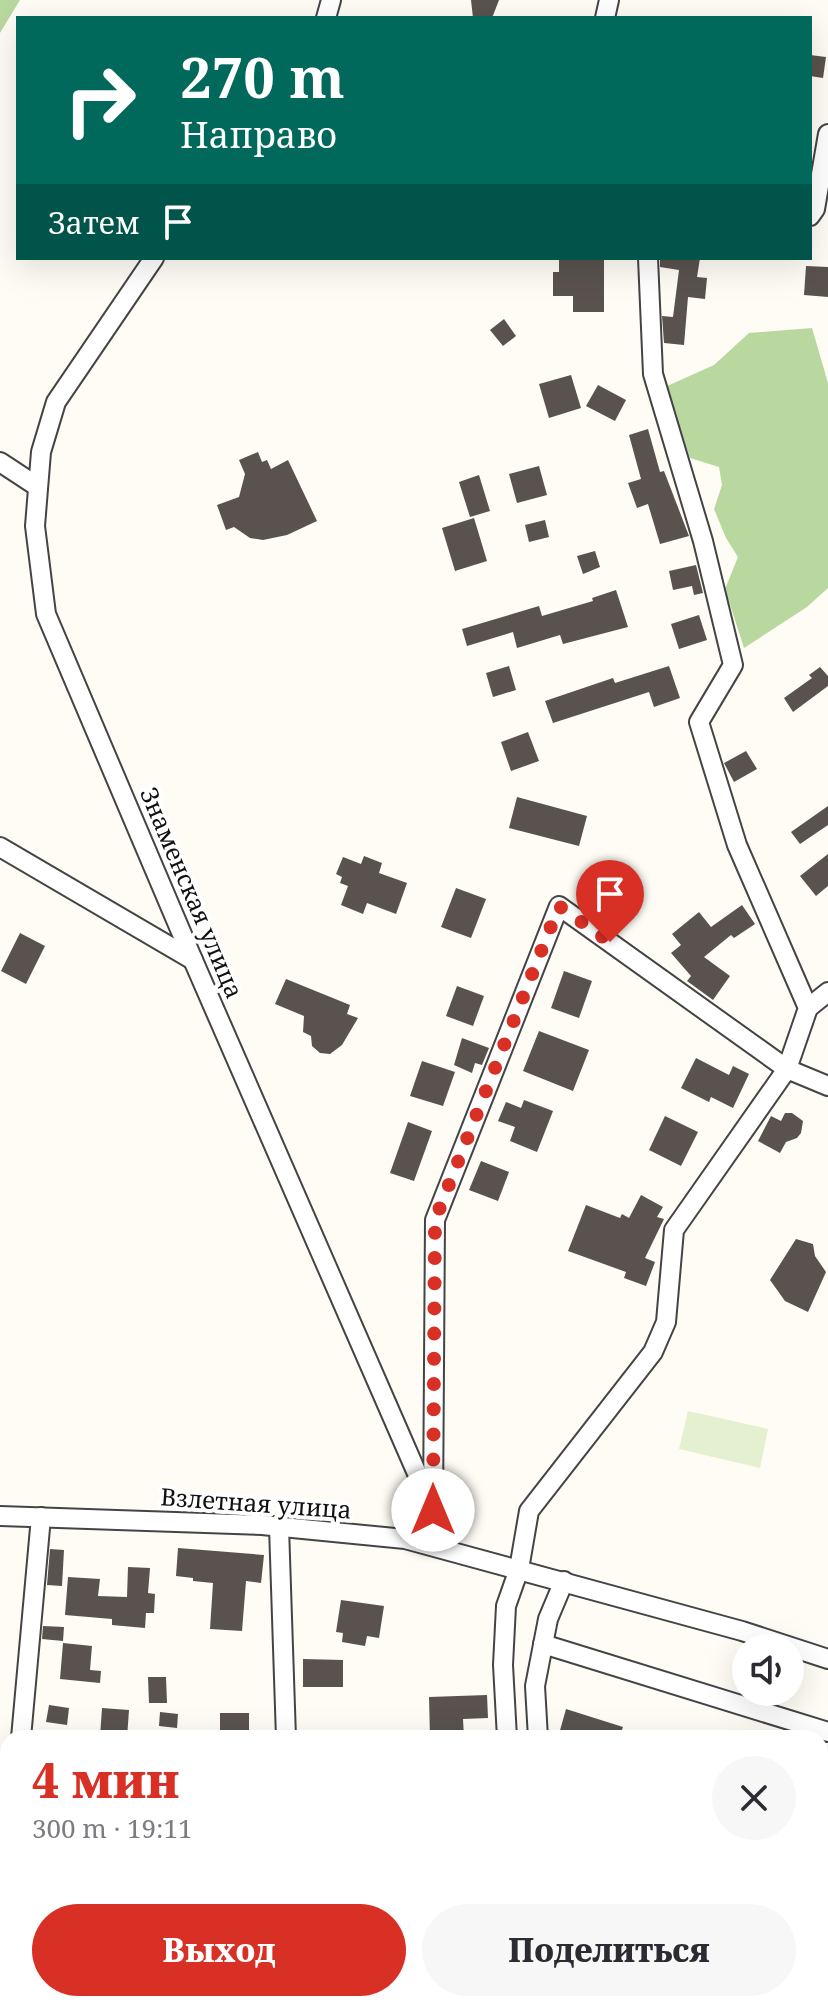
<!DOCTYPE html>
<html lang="ru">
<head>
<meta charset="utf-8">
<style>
  body { margin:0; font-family:"Noto Serif",serif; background:#f7f7f7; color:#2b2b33; height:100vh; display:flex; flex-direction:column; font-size:30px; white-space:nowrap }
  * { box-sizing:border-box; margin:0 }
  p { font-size:26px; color:#7c7c81 }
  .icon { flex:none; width:44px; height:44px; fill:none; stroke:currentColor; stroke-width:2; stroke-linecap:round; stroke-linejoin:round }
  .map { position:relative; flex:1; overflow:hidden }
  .panel { position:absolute; left:0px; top:1730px; width:828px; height:282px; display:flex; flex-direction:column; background:#fff; border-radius:24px 24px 0 0; box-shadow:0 8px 32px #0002 }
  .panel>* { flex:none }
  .hud { position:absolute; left:16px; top:16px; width:796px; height:244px; border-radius:0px; box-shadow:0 8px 32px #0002; background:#00695c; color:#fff; overflow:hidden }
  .buttons { position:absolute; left:732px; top:1634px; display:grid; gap:16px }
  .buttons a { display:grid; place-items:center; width:72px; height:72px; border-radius:50%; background:#fff; box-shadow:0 8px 32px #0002; font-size:40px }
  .pin { position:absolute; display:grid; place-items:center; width:68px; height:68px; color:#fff; margin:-82px -34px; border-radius:50% 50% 50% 0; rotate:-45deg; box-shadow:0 0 8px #0007 }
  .pin .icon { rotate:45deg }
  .me { position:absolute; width:88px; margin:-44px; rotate:0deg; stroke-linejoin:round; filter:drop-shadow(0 0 6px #0008) }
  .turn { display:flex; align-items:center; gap:28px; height:168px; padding:0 32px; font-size:36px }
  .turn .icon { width:104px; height:104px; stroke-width:2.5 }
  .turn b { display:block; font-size:56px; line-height:68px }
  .then { display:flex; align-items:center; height:76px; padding:0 32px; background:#0003; gap:16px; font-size:30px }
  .round { display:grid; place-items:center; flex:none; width:84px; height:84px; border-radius:42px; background:#f7f7f7 }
  .headline { display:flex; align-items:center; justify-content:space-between; height:136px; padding:0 32px }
  h1 { font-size:48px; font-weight:800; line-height:60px; color:#d93025 }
  .cta { display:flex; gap:16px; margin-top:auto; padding:16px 32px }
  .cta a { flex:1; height:92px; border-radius:48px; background:#d93025; color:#fff; font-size:32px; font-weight:800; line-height:92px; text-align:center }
  .cta a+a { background:#f7f7f7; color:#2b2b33 }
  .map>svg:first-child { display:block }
</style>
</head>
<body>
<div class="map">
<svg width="828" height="2011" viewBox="0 0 828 2011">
  <rect width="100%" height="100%" fill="#fefcf5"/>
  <g fill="#b9d8a0">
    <polygon points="0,0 20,0 0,33"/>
    <polygon points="812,328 828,383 828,588 807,607 744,648 725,589 738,557 726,538 714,509 722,485 719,467 690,458 665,387 714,365 749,333"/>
  </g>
  <polygon fill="#e5f0d1" points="688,1411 768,1429 760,1468 679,1449"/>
  <g fill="#59524e">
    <polygon points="471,0 499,0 492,18 473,18"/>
    <polygon points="810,55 826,57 823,78 810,76"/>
    <polygon points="559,258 604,258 604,312 573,312 573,296 553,296 553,272 559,272"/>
    <polygon points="660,258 700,258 697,277 707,278 705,299 688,297 684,345 664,343 662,316 673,317 679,270 660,267"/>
    <polygon points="806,266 828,267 828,297 804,295"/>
    <polygon points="504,319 516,336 503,346 490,330"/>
    <polygon points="571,375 581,408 549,418 539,384"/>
    <polygon points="598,385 626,400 615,421 586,406"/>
    <polygon points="648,429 660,472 664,471 689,536 660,544 648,504 637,508 628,483 641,479 629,435"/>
    <polygon points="258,452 262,462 267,460 271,469 288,460 317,521 287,535 263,540 250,538 234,527 226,530 217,505 239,497 245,474 239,460"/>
    <polygon points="539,466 547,495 517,503 509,474"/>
    <polygon points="479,475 490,511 470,517 459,482"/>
    <polygon points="474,518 487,561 455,571 442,528"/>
    <polygon points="545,520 549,537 529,542 525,525"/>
    <polygon points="595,551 600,567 583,574 577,556"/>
    <polygon points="696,565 703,593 694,595 692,586 673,590 669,571"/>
    <polygon points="616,590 628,627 563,644 560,635 517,648 513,632 467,646 462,629 539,606 542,616 593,601 592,598"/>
    <polygon points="699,615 707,640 679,649 671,624"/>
    <polygon points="509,666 516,690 493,697 486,673"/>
    <polygon points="669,666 680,698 654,707 649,692 553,723 545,701 613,678 615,683"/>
    <polygon points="820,667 828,676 828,686 793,712 784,698 812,678 809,675"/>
    <polygon points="528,732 539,761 511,771 501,742"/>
    <polygon points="746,751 757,769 734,782 724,763"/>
    <polygon points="517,797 587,816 579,846 509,828"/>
    <polygon points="828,806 828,825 800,844 791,832"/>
    <polygon points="828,854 828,886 816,896 800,876"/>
    <polygon points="364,856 382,863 379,873 407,883 396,914 367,903 363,914 341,905 348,886 340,883 342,877 336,874 343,857 361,864"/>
    <polygon points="456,888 486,899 471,938 441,927"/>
    <polygon points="742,905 755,924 734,938 731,935 704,957 730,976 713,1000 687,981 691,976 671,953 681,945 672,934 699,912 711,927"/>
    <polygon points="20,933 45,946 26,984 1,971"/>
    <polygon points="564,971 592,981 579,1018 551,1008"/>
    <polygon points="286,979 350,1005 347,1014 358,1018 342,1045 330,1054 320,1053 312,1046 311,1036 303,1032 304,1016 275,1004"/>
    <polygon points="457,986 484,996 473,1026 446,1016"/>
    <polygon points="539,1031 589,1050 573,1091 523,1071"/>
    <polygon points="462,1038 489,1048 482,1065 475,1063 472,1073 454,1065"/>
    <polygon points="696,1058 729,1075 733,1066 749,1074 733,1108 711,1097 709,1102 681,1088"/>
    <polygon points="422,1061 455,1072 443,1106 410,1096"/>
    <polygon points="524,1100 553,1111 537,1152 510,1141 515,1127 498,1121 506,1102 521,1108"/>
    <polygon points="785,1113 792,1113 803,1121 801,1133 797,1138 786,1142 780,1153 758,1141 771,1116 781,1121"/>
    <polygon points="665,1116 698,1132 681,1166 649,1150"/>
    <polygon points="408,1122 432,1131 414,1181 390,1173"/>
    <polygon points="481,1161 509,1172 498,1201 469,1190"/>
    <polygon points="641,1195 663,1207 657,1217 664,1219 645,1258 655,1262 646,1286 624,1278 626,1272 568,1251 586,1205 620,1218 622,1214 629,1218"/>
    <polygon points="796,1239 813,1244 815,1256 826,1272 808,1312 785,1301 770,1280"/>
    <polygon points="178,1548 264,1555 261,1583 246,1581 242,1631 210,1629 213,1583 193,1581 193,1578 176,1576"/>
    <polygon points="50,1549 64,1550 62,1586 47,1585"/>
    <polygon points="128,1567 150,1568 148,1593 155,1594 154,1613 146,1613 145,1628 112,1625 112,1619 65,1615 68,1577 100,1579 98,1596 127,1597"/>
    <polygon points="341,1600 384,1606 379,1638 367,1636 365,1646 342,1642 343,1633 336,1632"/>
    <polygon points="43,1626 64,1627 63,1641 42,1639"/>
    <polygon points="63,1643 92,1646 90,1670 101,1671 100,1683 60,1679"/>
    <polygon points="303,1659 343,1660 343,1687 303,1687"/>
    <polygon points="148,1677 166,1677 167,1703 149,1703"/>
    <polygon points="487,1695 488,1718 463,1719 464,1738 430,1738 429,1697"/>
    <polygon points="49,1705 69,1708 67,1725 46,1722"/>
    <polygon points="102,1708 129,1710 127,1738 100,1737"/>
    <polygon points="566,1709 623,1727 619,1738 573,1738 559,1734"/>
    <polygon points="160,1712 178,1714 177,1728 159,1726"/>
    <rect x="220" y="1713" width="29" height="25"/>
  </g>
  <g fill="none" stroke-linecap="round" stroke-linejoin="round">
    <g stroke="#444" stroke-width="22">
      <g id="street">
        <polyline points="326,18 331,0"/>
        <polyline points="605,18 609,0"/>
        <polyline points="810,216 815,209 828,134"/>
        <polyline points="154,258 56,402 41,452 35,526 46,614 193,960 433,1510 443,1548"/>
        <polyline points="648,258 653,374 703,541 733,665 699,722 737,845 808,1008 787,1069 828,1086"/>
        <polyline points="0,462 38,487"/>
        <polyline points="0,847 193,960"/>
        <polyline points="808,1008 828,992"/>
        <polyline points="433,1510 435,1220 559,906 787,1069 674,1230 666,1322 653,1352 529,1511 519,1569 506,1606 503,1665 507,1738"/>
        <polyline points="0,1516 262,1525 405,1539 742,1631 828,1659"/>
        <polyline points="279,1527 286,1738"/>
        <polyline points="543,1644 828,1732"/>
        <polyline points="21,1738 41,1517"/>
        <polyline points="538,1738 535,1686 548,1619 564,1581"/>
        <polyline points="0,1778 8,1778"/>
        <polyline points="676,2004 699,2011"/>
        <polyline points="23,2011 107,2004"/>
      </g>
    </g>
    <use href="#street" stroke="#fff" stroke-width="18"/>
  </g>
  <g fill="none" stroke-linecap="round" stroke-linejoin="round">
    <polyline stroke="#d93025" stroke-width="14" stroke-dasharray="0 25.2" points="433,1510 435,1220 559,906 610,942"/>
  </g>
  <g text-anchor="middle" stroke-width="8" stroke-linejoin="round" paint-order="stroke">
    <g font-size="24" fill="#111" stroke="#fff">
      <text transform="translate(191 893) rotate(67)" y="8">Знаменская улица</text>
      <text transform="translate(256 1504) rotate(4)" y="8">Взлетная улица</text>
    </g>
  </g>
</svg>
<div class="buttons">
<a><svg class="icon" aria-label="sound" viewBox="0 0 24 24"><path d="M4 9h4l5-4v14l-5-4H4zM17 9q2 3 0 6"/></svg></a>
</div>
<div class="pin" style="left:610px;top:942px;background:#d93025"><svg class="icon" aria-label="arrive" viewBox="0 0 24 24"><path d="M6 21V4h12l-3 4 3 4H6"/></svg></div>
<svg class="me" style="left:433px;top:1510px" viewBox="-20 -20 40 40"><circle r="19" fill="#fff"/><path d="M0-13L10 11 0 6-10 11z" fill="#d93025"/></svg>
<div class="hud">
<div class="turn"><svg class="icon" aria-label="right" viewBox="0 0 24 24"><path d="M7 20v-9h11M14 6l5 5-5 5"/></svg><div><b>270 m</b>Направо</div></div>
<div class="then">Затем<svg class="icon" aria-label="arrive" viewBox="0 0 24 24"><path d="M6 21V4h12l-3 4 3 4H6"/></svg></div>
</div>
<section class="panel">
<div class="headline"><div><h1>4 мин</h1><p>300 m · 19:11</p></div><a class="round"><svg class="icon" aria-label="close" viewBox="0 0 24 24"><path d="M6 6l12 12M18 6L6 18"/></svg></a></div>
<div class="cta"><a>Выход</a><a>Поделиться</a></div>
</section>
</div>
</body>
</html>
